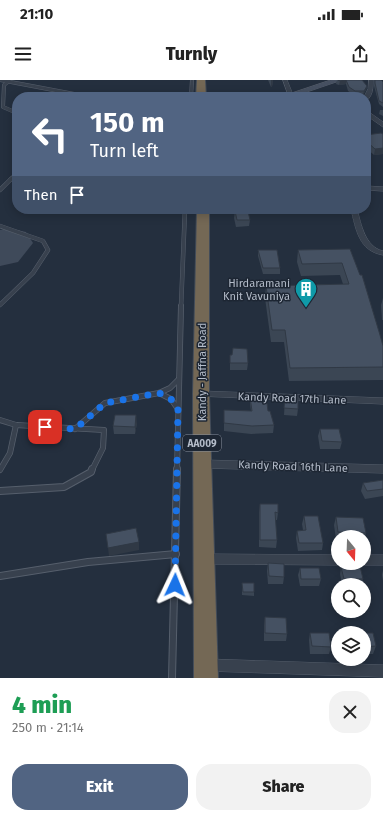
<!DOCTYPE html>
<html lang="en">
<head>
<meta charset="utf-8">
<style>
  body { margin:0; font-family:"Fira Sans",sans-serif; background:#f2f2f2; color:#222; height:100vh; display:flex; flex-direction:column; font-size:15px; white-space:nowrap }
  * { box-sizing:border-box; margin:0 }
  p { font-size:13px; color:#767676 }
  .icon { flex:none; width:22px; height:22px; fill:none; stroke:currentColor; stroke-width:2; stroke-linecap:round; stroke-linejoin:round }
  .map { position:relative; height:598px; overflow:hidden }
  .drawer { display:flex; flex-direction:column; background:#fff; flex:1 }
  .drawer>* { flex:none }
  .guide { position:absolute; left:12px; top:12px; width:359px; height:122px; border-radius:16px; box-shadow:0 2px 10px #0003; background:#516482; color:#fff; overflow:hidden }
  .needle { width:26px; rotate:161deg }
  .buttons { position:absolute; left:331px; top:450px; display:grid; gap:8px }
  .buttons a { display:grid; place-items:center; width:40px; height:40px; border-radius:50%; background:#fff; box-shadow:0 2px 10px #0003; font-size:20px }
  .pin { position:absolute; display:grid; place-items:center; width:34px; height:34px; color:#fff; margin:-17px; border-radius:8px; box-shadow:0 2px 6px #0006 }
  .me { position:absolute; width:44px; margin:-22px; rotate:2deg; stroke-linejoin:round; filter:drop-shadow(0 0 3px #0008) }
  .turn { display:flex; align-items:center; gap:14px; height:84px; padding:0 12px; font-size:18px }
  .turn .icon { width:52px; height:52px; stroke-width:2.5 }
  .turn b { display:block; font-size:28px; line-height:34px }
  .then { display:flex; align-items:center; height:38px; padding:0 12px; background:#0003; gap:8px; font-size:15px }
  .round { display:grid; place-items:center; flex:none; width:42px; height:42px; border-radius:16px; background:#f2f2f2 }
  .head { display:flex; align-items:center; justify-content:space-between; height:68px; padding:0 12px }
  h1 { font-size:24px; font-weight:800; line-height:30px; color:#1e9e55 }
  .cta { display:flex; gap:8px; margin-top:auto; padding:8px 12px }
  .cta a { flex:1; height:46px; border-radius:16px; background:#516482; color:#fff; font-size:16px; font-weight:800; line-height:46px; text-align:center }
  .cta a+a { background:#f2f2f2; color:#222 }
  .status { display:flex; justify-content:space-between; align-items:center; height:28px; padding:0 20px; background:#fff; direction:ltr }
  .status svg { height:11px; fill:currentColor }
  header { display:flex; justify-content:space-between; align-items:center; height:52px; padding:0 12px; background:#fff; font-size:18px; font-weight:800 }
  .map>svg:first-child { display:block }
</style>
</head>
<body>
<div class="status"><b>21:10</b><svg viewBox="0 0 49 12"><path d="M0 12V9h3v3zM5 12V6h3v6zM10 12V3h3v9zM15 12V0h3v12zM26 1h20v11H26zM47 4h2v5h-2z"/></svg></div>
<header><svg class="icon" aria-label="menu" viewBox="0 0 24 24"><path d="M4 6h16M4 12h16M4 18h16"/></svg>Turnly<svg class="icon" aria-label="share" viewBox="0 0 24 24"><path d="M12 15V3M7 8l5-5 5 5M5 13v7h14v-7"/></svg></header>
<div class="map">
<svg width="383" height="598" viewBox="0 0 383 598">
  <rect width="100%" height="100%" fill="#242f3e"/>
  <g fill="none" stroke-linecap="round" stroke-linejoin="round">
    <polygon fill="#3f4a5a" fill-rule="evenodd" points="8,148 26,152 33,163 18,182 0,186 0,150"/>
    <g stroke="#565f6c" stroke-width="4">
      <g id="lane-far3">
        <polyline points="0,0 90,17"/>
        <polyline points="9,1 4,5 3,27 17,33"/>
        <polyline points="191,17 192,0"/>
        <polyline points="10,100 17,93"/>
      </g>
    </g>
    <g stroke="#565f6c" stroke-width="4.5">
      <g id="lane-far2">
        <polyline points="0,110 11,99"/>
        <polyline points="0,146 43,161 48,170 33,193 0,225"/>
        <polyline points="181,227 185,129"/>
      </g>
    </g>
    <g stroke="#565f6c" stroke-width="6">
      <g id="lane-far1">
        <polyline points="159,313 171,319 178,329"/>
        <polyline points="0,340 16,345 104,350 103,368 92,390"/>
        <polyline points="75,349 105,323 159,313 170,308 178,300"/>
        <polyline points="0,390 10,373 16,345"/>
        <polyline points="177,390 181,226"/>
      </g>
    </g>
    <g stroke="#565f6c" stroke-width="8">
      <g id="lane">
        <polyline points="0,411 64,407 91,392 92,389"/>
        <polyline points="0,496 88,482 176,474"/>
        <polyline points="172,598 177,389"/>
      </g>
    </g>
    <g stroke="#565f6c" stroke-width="1">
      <g id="street">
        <polygon points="283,0 287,0 293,15 288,14"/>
        <path d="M369,0H373C373,8 373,16 366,21V17H364L368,9Z"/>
        <polygon points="366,30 383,42 383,47 366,35"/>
        <polygon points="366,106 383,107 383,111 366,110"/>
        <path d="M351,129H357C361,144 365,167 383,171V175C359,171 356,150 351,129Z"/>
        <polygon points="201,311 383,318 383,324 198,316 196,314"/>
        <polygon points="203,380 383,385 383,393 203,388 199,387 198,384 199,381"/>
        <polygon points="204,474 338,475 338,483 342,483 338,485 204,484 200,482 198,479 200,476"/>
        <polygon points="364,475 383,475 383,485 364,485 360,483 364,483"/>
        <polygon points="207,579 383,585 383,597 207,591 202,589 201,585 202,581"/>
      </g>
    </g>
    <g stroke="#565f6c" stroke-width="1">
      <polygon id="secondary" points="331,0 342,0 292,17 280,17"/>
    </g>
    <g stroke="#434c59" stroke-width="2">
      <g id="highway">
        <polygon points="197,0 205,0 206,17 196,17"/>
        <polygon points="197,129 209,129 209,314 218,598 194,598 193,314"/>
      </g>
    </g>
    <use href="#lane-far3" stroke="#38414e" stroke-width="3"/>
    <use href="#lane-far2" stroke="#38414e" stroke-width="3.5"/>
    <use href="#lane-far1" stroke="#38414e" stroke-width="4.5"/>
    <use href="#lane" stroke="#38414e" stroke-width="6"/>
    <use href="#street" fill="#38414e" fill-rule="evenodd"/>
    <use href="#secondary" fill="#465061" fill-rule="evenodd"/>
    <use href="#highway" fill="#746855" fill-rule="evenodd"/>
  </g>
  <g fill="#3b4654">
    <polygon points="268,0 273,0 272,7 271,7"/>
    <polygon points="337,0 362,0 367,6 366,10 363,15 354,15 348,11 346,4 339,5 336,4"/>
    <polygon points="374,0 381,0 383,2 383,27 379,24 374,6"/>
    <polygon points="380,30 383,30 383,36 379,34"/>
    <polygon points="383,54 383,74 374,75 366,68 366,55"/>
    <polygon points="235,131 250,140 249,146 236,147 234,138"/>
    <polygon points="350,169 383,266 383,300 289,301 284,262 271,262 265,218 266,206 343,204 340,195 301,196 297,182 298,170"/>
    <polygon points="258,170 280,188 280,194 263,194 258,176"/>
    <polygon points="383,218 383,240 382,240 381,225"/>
    <polygon points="230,275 248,283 247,290 230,290"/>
    <polygon points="250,317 268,331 274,345 273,353 251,354 224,351 224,330 251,331 250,324"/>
    <polygon points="285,318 298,329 297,336 284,335"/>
    <polygon points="137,343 135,354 114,354 113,346"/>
    <polygon points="320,349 342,362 340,369 320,369 318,356"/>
    <polygon points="383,400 383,416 365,419 361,411 363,403"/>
    <polygon points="260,424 278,433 277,440 275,440 277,460 276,468 259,467 259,432"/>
    <polygon points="304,436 323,463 322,470 298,471 296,458 297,451 303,450 302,444"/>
    <polygon points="336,437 366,453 364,460 364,457 338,457 338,460 336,460 334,445"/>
    <polygon points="268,483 284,497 283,504 268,504 267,491"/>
    <polygon points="341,487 363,499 361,505 342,505 340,494"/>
    <polygon points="300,488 321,499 319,506 300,506 298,495"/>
    <polygon points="383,490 383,501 382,495"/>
    <polygon points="242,503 254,512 254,516 242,515"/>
    <polygon points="265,537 287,554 286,561 264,561 264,545"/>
    <polygon points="310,553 331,567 329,574 310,574 309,560"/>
    <polygon points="364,553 376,566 373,574 364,574"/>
  </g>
  <g fill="#303945">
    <polygon points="271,0 273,0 272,7 271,7"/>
    <polygon points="346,0 346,4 339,5 340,1"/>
    <polygon points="367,6 366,10 363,15 364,11"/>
    <polygon points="383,68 383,74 374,75 375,69"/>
    <polygon points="136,335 137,343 135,354 135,347"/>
    <polygon points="139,462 139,470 109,476 108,468"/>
  </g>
  <g fill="#455162" stroke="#303945">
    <polygon points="338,0 362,0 367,6 364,11 355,11 349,7 346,0 340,1"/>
    <polygon points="375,0 381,0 383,2 383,23 379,21 375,3"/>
    <polygon points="381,53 383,54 383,68 375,69 366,61 366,55"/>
    <polygon points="235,131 248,131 250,140 237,140"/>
    <polygon points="350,169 360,195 362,195 380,255 383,266 383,287 290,288 285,250 272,250 266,206 349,204 342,183 302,184 298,170"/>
    <polygon points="258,170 277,170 280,188 263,188"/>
    <polygon points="233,268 247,269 248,283 230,283 230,275 232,275"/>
    <polygon points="266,316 268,331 270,331 274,345 252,346 224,343 224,330 252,331 250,317"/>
    <polygon points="285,318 298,319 298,329 284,328"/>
    <polygon points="115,335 136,335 135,347 113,346"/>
    <polygon points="320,349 339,349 342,362 322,361"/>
    <polygon points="383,400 383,409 367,411 363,403"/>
    <polygon points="260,424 278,424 278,433 275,432 277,460 260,460"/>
    <polygon points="304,436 318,436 323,463 299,463 297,451 306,450"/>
    <polygon points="336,437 363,438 366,453 338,452"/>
    <polygon points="136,448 139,462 108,468 106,454"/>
    <polygon points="268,483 284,484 284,497 269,496"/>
    <polygon points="360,486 363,499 344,499 341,487"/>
    <polygon points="300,488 319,488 321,499 301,499"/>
    <polygon points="242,503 254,503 254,512 243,512"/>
    <polygon points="265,537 286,538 287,554 265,553"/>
    <polygon points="310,553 329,553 331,567 312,566"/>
    <polygon points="362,553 373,553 376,566 364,567 364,553"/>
  </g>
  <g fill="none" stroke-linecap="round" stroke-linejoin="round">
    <polyline stroke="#1a73e8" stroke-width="7" stroke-dasharray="0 12.6" points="45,347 75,349 105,323 159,313 171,319 178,329 175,505"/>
  </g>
  <defs>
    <g id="building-pin" transform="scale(1.15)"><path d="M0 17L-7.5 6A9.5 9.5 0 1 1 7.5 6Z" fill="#0f9aa8" stroke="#1d2633"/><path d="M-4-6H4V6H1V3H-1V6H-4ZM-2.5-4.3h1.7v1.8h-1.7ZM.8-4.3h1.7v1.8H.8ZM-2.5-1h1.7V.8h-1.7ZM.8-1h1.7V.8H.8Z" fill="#fff"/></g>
  </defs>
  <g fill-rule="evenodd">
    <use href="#building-pin" x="306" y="209"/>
  </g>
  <g text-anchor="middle" stroke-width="3" stroke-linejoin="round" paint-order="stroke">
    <rect fill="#1d2633" stroke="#878f9c" stroke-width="1" x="183" y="355" width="38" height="16" rx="3"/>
    <g font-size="10" font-weight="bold" fill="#b4bcc9">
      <text x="202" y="367">AA009</text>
    </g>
    <g font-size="11" fill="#b4bcc9" stroke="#1d2633" text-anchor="end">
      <text x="290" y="207">Hirdaramani<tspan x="290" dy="13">Knit Vavuniya</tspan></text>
    </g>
    <g font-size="11" fill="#b4bcc9" stroke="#1d2633">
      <text transform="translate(202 292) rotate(-90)" y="4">Kandy - Jaffna Road</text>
      <text transform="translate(292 318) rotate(2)" y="4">Kandy Road 17th Lane</text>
      <text transform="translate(293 386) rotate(2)" y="4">Kandy Road 16th Lane</text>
    </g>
  </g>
</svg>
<div class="buttons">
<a><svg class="needle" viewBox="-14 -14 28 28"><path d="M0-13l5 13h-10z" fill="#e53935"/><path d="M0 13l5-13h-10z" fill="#767676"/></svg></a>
<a><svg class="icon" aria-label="search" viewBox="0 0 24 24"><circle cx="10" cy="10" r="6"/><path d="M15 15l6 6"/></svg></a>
<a><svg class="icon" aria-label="layers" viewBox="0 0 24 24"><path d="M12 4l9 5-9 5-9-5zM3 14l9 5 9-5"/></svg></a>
</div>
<div class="pin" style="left:45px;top:347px;background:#d93025"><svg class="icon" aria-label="arrive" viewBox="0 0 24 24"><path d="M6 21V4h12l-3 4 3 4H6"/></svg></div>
<svg class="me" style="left:175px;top:505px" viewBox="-20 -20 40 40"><path d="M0-17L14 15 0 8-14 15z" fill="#1a73e8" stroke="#fff" stroke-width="4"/></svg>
<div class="guide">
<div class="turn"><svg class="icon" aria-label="left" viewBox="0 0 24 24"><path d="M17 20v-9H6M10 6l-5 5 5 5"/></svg><div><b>150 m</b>Turn left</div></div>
<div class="then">Then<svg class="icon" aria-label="arrive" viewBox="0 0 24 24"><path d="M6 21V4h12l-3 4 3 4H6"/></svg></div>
</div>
</div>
<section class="drawer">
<div class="head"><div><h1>4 min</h1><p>250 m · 21:14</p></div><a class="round"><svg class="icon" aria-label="close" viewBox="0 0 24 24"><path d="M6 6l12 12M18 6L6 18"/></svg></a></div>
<div class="cta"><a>Exit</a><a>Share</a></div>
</section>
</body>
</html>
